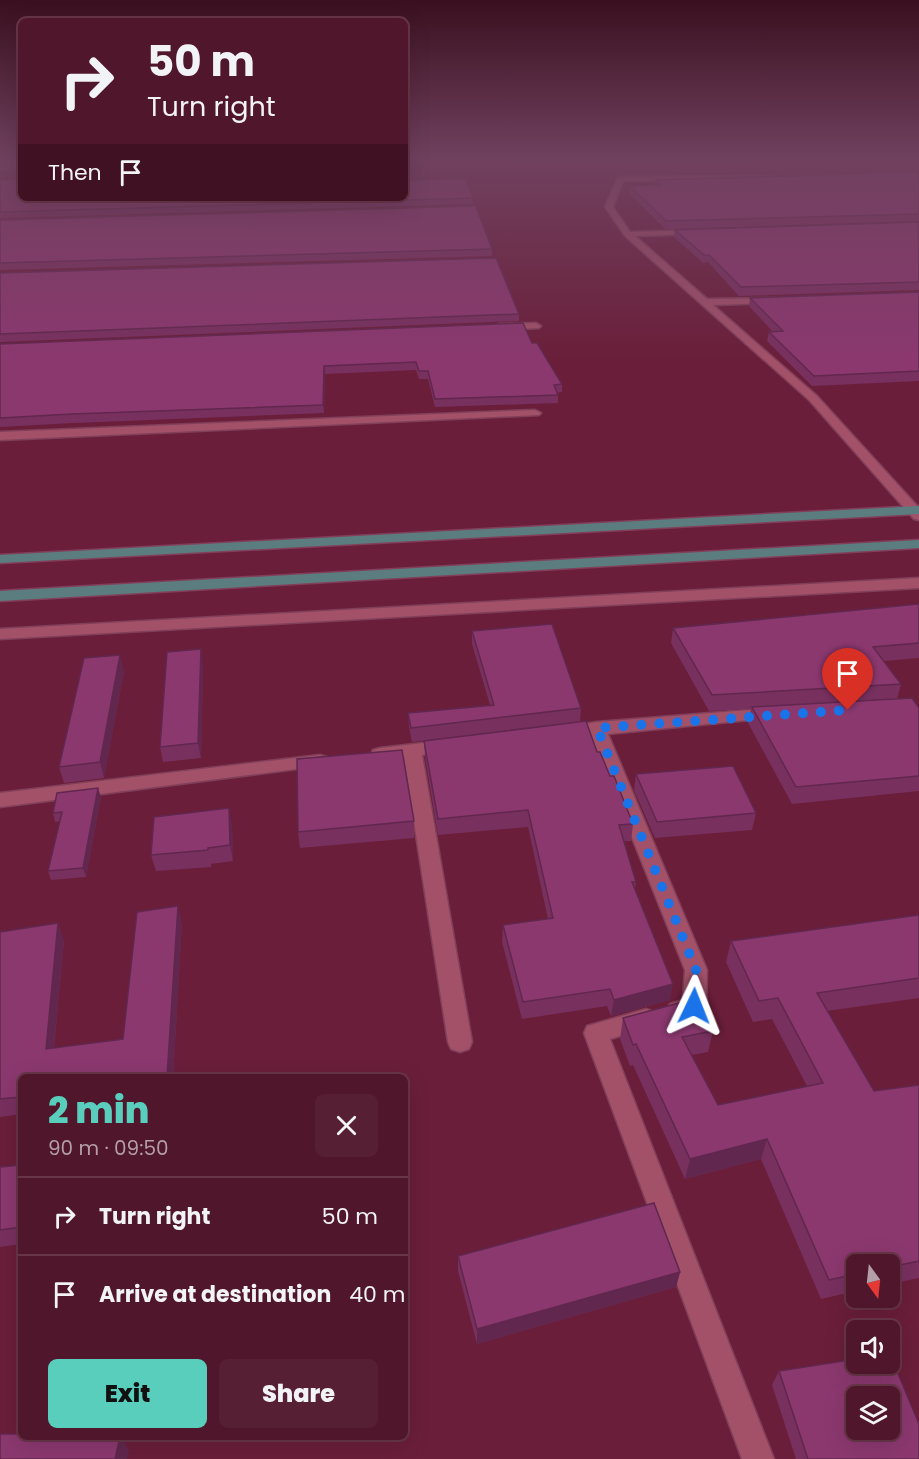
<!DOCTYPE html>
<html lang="en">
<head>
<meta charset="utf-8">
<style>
  body { margin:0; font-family:Poppins,sans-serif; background:#561f33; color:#f1f3f6; height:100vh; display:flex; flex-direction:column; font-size:22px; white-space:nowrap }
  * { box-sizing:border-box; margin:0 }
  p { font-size:20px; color:#b49fa9 }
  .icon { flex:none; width:33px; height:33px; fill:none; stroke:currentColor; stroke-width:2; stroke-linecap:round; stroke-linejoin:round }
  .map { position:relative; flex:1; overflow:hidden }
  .sheet { position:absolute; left:18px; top:1074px; width:390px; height:366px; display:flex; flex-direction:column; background:#50162b; border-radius:9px; box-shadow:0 6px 24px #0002,0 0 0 2px #673547 }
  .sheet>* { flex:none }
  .banner { position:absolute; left:18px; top:18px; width:390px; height:183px; border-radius:9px; box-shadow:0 6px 24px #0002,0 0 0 2px #673547; background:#50162b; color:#f1f3f6; overflow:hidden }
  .needle { width:39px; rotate:165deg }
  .buttons { position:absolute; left:846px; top:1254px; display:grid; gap:12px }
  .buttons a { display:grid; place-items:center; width:54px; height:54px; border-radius:9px; background:#50162b; box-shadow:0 6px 24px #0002,0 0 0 2px #673547; font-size:30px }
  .pin { position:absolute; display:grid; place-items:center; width:51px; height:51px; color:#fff; margin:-62px -26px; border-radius:50% 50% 50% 0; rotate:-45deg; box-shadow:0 0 6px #0007 }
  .pin .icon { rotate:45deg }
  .me { position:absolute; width:66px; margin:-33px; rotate:2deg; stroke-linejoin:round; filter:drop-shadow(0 0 4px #0008) }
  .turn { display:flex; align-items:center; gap:21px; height:126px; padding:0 30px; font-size:27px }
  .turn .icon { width:78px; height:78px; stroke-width:2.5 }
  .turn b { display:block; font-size:42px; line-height:51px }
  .then { display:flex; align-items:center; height:57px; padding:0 30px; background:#0003; gap:12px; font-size:22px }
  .round { display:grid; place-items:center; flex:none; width:63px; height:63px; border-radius:9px; background:#561f33 }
  .summary { display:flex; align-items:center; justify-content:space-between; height:102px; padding:0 30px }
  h1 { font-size:36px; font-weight:800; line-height:45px; color:#5acebd }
  .primary-button { display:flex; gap:12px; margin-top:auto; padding:12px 30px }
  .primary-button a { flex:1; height:69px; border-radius:9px; background:#5acebd; color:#111; font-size:24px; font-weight:800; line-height:69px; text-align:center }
  .primary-button a+a { background:#561f33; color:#f1f3f6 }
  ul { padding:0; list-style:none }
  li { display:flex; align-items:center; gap:18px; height:78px; padding:0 30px; border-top:2px solid #673547 }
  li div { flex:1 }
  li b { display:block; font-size:22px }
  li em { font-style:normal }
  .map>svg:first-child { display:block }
</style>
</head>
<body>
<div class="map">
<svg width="919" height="1459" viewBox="0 0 919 1459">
  <rect width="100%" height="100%" fill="#6a1e39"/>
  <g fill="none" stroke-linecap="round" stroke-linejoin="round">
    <g stroke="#813f59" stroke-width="3">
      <g id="minor">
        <polygon points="775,176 773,179 623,181 613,207 630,232 701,230 702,232 698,234 635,236 707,299 776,298 776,302 773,303 713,305 817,396 919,508 919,520 914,519 809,400 625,236 605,207 617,179 620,177"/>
        <polygon points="536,323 541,326 539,328 499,330 494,327 499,324"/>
        <polygon points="535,410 541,413 539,415 0,440 0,432"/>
        <polygon points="919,578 919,588 0,639 0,629"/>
        <polygon points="773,708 779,709 782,713 779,717 608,734 707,970 706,1006 702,1013 678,1021 670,1018 666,1011 670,1004 683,1000 685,970 591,735 565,738 559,736 556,732 559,728 597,722"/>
        <polygon points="448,740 454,742 457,746 454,750 422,755 472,1042 469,1049 460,1052 451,1049 448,1042 404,757 380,760 373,758 371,754 373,750 380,748"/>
        <polygon points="320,755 327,757 329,761 327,765 0,807 0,793"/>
        <polygon points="646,1009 654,1012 658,1019 654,1026 610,1039 774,1459 742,1459 584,1033 587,1026"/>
      </g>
    </g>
    <g stroke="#813f59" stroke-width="3">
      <g id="major">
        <polygon points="919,506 919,514 0,563 0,555"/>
        <polygon points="919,540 919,548 0,601 0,591"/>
      </g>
    </g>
    <use href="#minor" fill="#a25169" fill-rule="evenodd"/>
    <use href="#major" fill="#5b7d7f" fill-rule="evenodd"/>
  </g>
  <g fill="#78305f">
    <polygon points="919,172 919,221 665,229 629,193 630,186 655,185 656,180"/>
    <polygon points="0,180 473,198 473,204 0,218"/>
    <polygon points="0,220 492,249 492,256 0,270"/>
    <polygon points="919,222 919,290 739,296 708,262 703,263 674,237 675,230"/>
    <polygon points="0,273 519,314 519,321 0,342"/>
    <polygon points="919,292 919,381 812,386 767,341 769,332 773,332 749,306 750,298"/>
    <polygon points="532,343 562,384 562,392 557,393 558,395 558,403 435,407 428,379 419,379 416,370 325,374 324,413 74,423 0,427 0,344"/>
    <polygon points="919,604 919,658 884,661 901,684 897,699 919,708 919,791 792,804 748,723 751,709 709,711 671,643 673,628"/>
    <polygon points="472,631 581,708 580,722 412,742 409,727 408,713 490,705 472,644"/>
    <polygon points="203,663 201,758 163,762 160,747"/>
    <polygon points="124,671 104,778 64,783 59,767"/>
    <polygon points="424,741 597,752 610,776 633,824 631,841 624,841 636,882 635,890 670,1000 611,1016 607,1006 522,1019 502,942 503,925 548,919 528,827 438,835 425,757"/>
    <polygon points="636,774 756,813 752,830 655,838 634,790"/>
    <polygon points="101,797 86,877 51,880 48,871 60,821 55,822 53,813"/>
    <polygon points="414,821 414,838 300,848 298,832"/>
    <polygon points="232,824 233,861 211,864 211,867 156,871 151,855"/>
    <polygon points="919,915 919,998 827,1011 874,1091 919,1085 919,1278 890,1284 890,1264 856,1264 856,1291 821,1299 761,1159 685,1179 633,1065 630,1066 620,1039 623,1018 713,1031 708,1052 692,1055 718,1105 807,1086 772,1019 753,1022 726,962 731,941"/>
    <polygon points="182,922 173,1077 21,1077 21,1114 0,1117 0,932 64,940 54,1048 123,1039"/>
    <polygon points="21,1165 21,1244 0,1247 0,1167"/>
    <polygon points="458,1256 680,1272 676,1287 477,1344 458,1271"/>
    <polygon points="779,1371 919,1459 796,1459 772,1385"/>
  </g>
  <g fill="#61274e">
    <polygon points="20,170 21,176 0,177 0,172"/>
    <polygon points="324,366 325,374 324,413 323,405"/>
    <polygon points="201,649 203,663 201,758 198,743"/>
    <polygon points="120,655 124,671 104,778 100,762"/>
    <polygon points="98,788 101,797 86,877 83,868"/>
    <polygon points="229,808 232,824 233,861 230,845"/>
    <polygon points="178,906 182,922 173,1077 167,1077"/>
    <polygon points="58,923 64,940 52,1065 46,1049"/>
    <polygon points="673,984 670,1000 611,1016 614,1000"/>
    <polygon points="767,1139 761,1159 685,1179 690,1159"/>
    <polygon points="680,1272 676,1287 477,1344 477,1329"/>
    <polygon points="120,1437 122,1437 129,1451 127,1459 115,1459"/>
  </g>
  <g fill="#8b386f" stroke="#61274e" stroke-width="1.5" fill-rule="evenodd">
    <polygon points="0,158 21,158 21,174 20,170 0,172"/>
    <polygon points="919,172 919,214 666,221 630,186 661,185 656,180"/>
    <polygon points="21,177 21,198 405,198 405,180 466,179 473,198 0,212 0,180 20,179"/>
    <polygon points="475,204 492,249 0,263 0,220 472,206"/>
    <polygon points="919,222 919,282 741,287 709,255 704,255 675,230"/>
    <polygon points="496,258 519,314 0,334 0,273"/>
    <polygon points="919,292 919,371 814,376 769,332 783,331 750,298"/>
    <polygon points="523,323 532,343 537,343 562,384 554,385 558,395 435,399 428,371 419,371 416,362 324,366 323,405 72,414 0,418 0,344"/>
    <polygon points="919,604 919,643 873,647 901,684 712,695 673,628"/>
    <polygon points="552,624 581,708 411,728 408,713 494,705 472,631"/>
    <polygon points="201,649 198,743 160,747 167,652"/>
    <polygon points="120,655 100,762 59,767 84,658"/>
    <polygon points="912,698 919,708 919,776 796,787 752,707"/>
    <polygon points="586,721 597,752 600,752 610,776 614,776 633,824 619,825 636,882 632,882 673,984 614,1000 610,989 523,1002 503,925 553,918 528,810 438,819 424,741"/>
    <polygon points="402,750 414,821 298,832 297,759"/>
    <polygon points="733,766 756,813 657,822 636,774"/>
    <polygon points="98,788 83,868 48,871 62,812 53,813 57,793"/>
    <polygon points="229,808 230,845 208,848 208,850 151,855 154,817"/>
    <polygon points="178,906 167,1077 21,1077 21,1097 0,1099 0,932 58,923 46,1049 123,1039 137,912"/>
    <polygon points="919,915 919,978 817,993 874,1091 919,1085 919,1261 890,1267 890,1264 856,1264 856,1274 829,1280 767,1139 690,1159 636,1044 633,1045 623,1018 698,998 713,1031 682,1037 718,1105 823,1083 778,998 759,1001 731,941"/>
    <polygon points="21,1165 21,1227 0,1230 0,1167"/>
    <polygon points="654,1203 680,1272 477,1329 458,1256"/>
    <path d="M890,1354L919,1424V1459H808L779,1371L856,1359V1364H890ZM856,1396H890V1430H856Z"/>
    <polygon points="0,1434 21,1434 21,1437 120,1437 115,1459 0,1459"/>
  </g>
  <linearGradient id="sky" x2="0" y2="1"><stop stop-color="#3a101f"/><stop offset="0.44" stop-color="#70415f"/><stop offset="1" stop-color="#70415f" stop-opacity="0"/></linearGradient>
  <rect width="919" height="362" fill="url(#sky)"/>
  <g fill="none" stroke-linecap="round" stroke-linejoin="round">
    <polyline stroke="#1a73e8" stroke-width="10" stroke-dasharray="0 18" points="694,1006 696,970 597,728 848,710"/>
  </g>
</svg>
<div class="buttons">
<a><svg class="needle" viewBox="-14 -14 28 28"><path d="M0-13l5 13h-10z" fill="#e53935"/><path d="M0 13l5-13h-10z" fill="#b49fa9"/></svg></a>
<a><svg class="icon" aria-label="sound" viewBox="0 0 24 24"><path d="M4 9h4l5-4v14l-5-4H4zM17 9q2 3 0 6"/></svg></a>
<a><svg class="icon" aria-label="layers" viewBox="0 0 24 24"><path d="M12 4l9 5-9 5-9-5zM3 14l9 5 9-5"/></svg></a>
</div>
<div class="pin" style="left:848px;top:710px;background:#d93025"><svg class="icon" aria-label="arrive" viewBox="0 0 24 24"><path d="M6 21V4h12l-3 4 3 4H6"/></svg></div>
<svg class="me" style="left:694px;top:1006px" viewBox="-20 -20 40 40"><path d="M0-17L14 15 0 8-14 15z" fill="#1a73e8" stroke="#fff" stroke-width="4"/></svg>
<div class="banner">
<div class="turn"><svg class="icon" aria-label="right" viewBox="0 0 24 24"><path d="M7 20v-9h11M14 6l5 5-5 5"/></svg><div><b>50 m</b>Turn right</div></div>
<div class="then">Then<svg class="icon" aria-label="arrive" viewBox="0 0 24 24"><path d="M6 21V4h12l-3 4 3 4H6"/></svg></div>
</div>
<section class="sheet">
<div class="summary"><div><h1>2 min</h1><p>90 m · 09:50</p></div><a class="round"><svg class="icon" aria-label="close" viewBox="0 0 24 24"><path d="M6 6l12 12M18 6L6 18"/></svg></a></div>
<ul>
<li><svg class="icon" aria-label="right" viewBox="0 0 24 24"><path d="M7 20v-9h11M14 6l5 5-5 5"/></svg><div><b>Turn right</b></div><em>50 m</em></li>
<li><svg class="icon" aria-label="arrive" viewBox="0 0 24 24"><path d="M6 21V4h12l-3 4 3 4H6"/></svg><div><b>Arrive at destination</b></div><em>40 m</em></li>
</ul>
<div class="primary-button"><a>Exit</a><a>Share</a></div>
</section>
</div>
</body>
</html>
